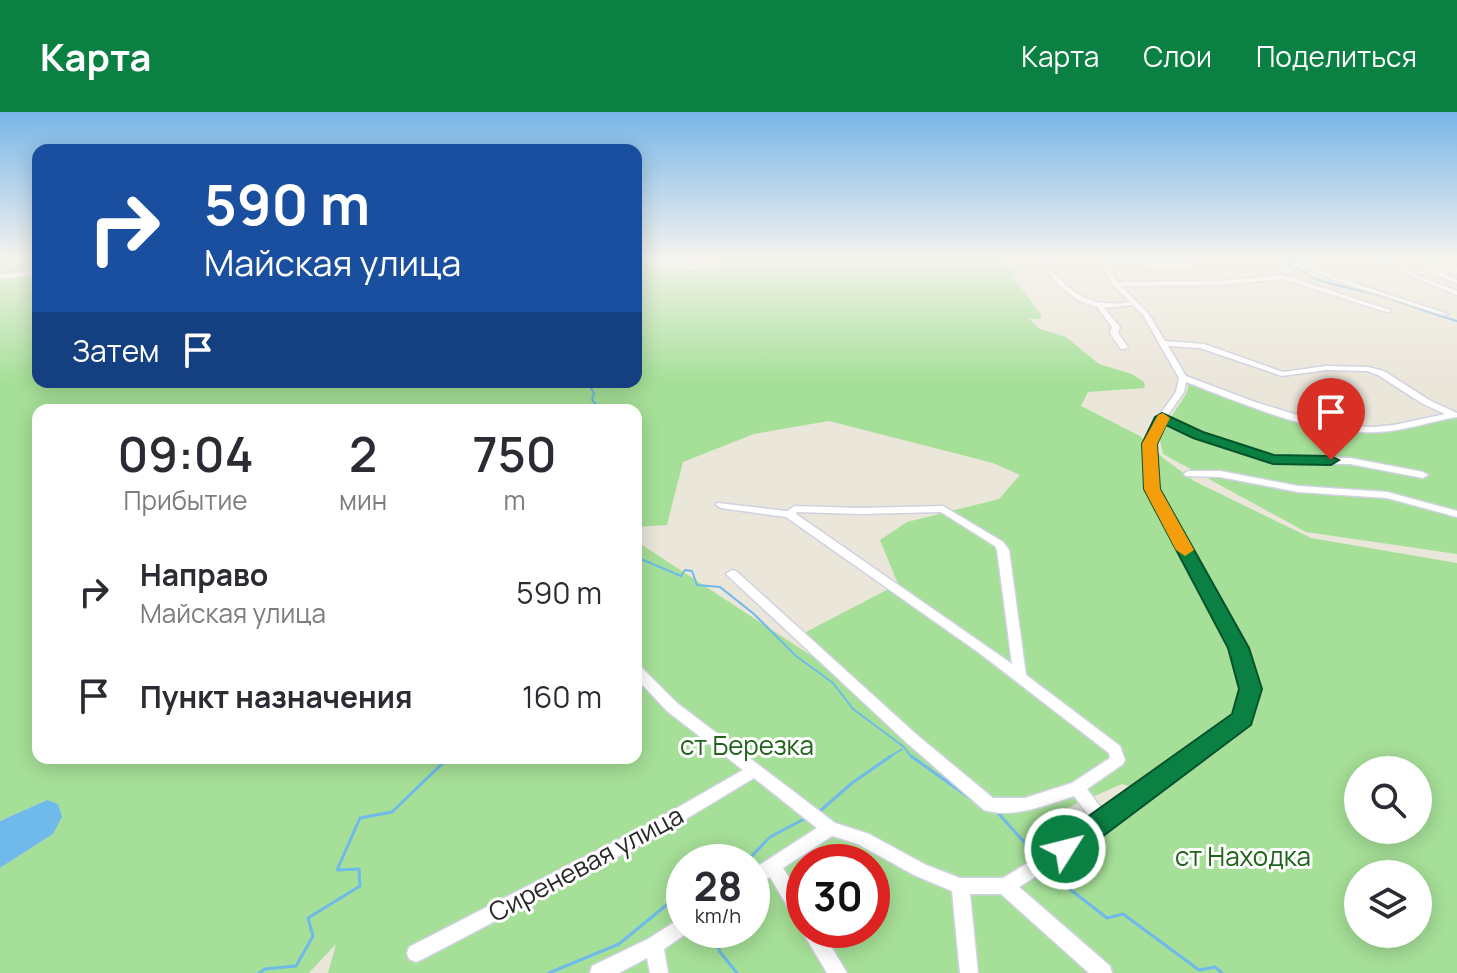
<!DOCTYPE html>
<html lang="ru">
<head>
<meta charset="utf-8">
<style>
  body { margin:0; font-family:Manrope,sans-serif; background:#f7f7f7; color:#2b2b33; height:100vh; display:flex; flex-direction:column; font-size:30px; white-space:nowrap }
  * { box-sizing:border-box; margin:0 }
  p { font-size:26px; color:#7c7c81 }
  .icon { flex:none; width:44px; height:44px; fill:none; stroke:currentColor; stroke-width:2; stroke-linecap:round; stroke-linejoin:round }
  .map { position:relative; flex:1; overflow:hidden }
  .side { position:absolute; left:32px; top:292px; width:610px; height:360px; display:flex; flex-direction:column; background:#fff; border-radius:16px; box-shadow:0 4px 20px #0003 }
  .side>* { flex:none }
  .top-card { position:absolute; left:32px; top:32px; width:610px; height:244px; border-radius:16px; box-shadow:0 4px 20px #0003; background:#1a4fa0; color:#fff; overflow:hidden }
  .buttons { position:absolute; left:1344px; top:644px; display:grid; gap:16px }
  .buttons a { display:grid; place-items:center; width:88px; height:88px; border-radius:50%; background:#fff; box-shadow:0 4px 20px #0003; font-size:40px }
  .speed { position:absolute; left:666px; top:732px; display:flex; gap:16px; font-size:40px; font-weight:700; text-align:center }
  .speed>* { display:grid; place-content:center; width:104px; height:104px; border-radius:50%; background:#fff; box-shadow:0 4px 20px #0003; line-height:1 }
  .speed small { font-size:20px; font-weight:400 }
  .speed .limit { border:12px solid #d22; background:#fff; color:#111 }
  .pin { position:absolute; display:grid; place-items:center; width:68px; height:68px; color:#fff; margin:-82px -34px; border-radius:50% 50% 50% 0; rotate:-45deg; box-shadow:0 0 8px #0007 }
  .pin .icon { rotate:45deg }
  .me { position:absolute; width:88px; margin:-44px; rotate:54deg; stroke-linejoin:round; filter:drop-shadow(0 0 6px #0008) }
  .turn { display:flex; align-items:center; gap:28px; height:168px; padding:0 40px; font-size:36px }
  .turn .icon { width:104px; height:104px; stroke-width:2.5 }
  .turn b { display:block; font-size:56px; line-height:68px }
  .then { display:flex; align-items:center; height:76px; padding:0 40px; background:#0003; gap:16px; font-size:30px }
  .eta { display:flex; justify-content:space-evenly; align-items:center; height:136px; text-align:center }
  .eta b { font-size:48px; font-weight:600; line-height:56px }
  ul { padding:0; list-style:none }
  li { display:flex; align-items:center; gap:24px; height:104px; padding:0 40px }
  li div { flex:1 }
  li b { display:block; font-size:30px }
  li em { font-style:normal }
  header { display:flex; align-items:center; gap:48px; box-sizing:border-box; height:112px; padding:0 40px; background:#0b8043; color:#fff }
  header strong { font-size:38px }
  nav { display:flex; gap:44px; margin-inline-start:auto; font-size:28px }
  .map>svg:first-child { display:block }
</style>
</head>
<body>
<header>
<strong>Карта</strong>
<nav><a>Карта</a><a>Слои</a><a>Поделиться</a></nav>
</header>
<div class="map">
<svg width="1457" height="861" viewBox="0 0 1457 861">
  <rect width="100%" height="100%" fill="#ebe6da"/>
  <g fill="#a6e098" fill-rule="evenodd">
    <path d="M0,149H38V270H636V153L711,159L722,156L714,149H996L1019,159L1013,165L1041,203V207H1029L1040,217L1066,225L1099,252L1132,262L1144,270L1145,276L1088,280L1081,294L1140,324L1162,345L1194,369L1311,426L1457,451V861H328L336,832L309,861H0V756L53,722L47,688L0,709ZM38,298H636V415L667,413L683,350L754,322L829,309L993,351L1020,363L999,387L907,410L880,428L898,472L806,520L824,552L636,429V646H38ZM1358,658H1418V718H1358ZM1122,672L1136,677L1062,732L1032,711ZM684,750H752V818H684ZM804,750H872V818H804ZM1358,762H1418V822H1358Z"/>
    <polygon points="1189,272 1291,300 1368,315 1457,302 1457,442 1306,420 1163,342 1159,324 1186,282"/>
  </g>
  <polygon fill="#6fb9eb" points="47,688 58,692 62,705 53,722 0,756 0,709"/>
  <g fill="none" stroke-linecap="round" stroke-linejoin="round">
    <g stroke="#6fb9eb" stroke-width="2">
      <polyline points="1291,149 1286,151 1307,162"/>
      <polyline points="0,154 15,149"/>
      <path d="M1310,165C1338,176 1368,178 1397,189C1417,196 1436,203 1457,209"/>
      <polyline points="587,270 594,281 592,288 598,294 595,298"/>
      <polyline points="636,445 681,464 685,458 692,459 697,473 720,475 754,502 796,544 833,571 853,597 904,635 912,646"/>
      <polyline points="888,646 902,637"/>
    </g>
    <g stroke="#6fb9eb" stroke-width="3">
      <polyline points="911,644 974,689"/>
      <polyline points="819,700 852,671 891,644"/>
      <polyline points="998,701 1034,741"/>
      <polyline points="746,750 770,725 806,706"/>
      <polyline points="1049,761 1107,806 1123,802 1199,858 1215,855 1222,861"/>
      <polyline points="684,779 675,786 684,793"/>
      <polyline points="711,818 720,840 737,861"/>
      <polyline points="259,861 265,857 296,854 313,824 308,806 360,774 359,757 337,758 360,706 392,700 448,646"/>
      <polyline points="549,861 619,832 675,786"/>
    </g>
    <g stroke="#d0d1e1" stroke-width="3">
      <g id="minor">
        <polygon points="636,149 698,153 703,152 702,149 708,149 709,153 698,157 636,151"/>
        <path d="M1039,149H1045C1068,180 1089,197 1130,190L1113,173L1099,149L1197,153L1200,155L1197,157L1108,154L1117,170L1220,169L1283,163L1390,198V200H1386L1283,167L1220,173L1121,174L1148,201L1165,229L1204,232L1283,260L1326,254L1368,255L1384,259L1429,288L1457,301V305C1431,309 1405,319 1378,320C1314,324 1245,292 1186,270L1184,280L1167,304L1201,321L1274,345L1350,346L1423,360L1428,363L1423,366L1350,352L1273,351L1195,325L1164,310L1154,332L1157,377L1244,536L1257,577L1247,611L1071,742L1019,775L1110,854L1112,861H1089L1001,782H970L978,861H960L952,779L914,763L858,732L832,724L783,756L804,790V818H821L847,861H827L805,824L802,818L804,814L798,812L770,765L752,775V758L817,716L754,666L661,722L423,847L416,850L409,847L407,841L409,835L649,712L743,658L667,599L636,566V553L641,555L677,591L835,711L869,722L926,753L960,766H1003L1059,732L1092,708L1074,684C1046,693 1014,707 984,698L907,631L726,462L732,458L736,459L917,623L993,686H1025L1072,671L1110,646L1109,641L978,540L786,405L721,396L716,393L717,391L787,399L795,394L860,396L943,394L1003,430L1009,438L1026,563L1120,634L1125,648L1123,652L1087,677L1104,700L1236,604L1243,577L1232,536L1147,377L1144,332L1158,305L1176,280L1179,266L1143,203L1133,193L1104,196L1120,215L1118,221L1128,235L1124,237H1121L1110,221L1112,215L1097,195L1079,189L1058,173ZM1168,234L1200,236L1282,264L1326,258L1367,259L1378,263L1423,292L1445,302L1394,313L1374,315L1351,314L1304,305L1255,290L1186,264ZM797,400L860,402L941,400L995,434L997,438L1012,552L796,402Z"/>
        <polygon points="1276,149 1282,149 1292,159 1292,161 1288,161"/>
        <polygon points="1295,149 1303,149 1338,166 1448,202 1443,203 1334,168"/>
        <polygon points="1374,149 1382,149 1408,159 1430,158 1432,149 1437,150 1436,158 1457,157 1457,161 1443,161 1457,168 1457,172 1433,161 1414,162 1457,179 1457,183"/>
        <polygon points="38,158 38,162 0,167 0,163"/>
        <polygon points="1189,359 1220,359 1298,374 1387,380 1457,399 1457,405 1387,386 1298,380 1220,365 1186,364 1184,362 1186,360"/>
        <polygon points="684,804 684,818 690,819 664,837 668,861 650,861 647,846 619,861 590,861 592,854 648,827"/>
      </g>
    </g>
    <use href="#minor" fill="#fff" fill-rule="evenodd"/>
  </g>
  <linearGradient id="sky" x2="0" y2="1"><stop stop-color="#77b6e9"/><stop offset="0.55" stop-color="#f6f4ee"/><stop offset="1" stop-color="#f6f4ee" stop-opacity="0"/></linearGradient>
  <rect width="1457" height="269" fill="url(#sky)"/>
  <polygon fill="#0b8043" stroke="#07532c" stroke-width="2" points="1162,301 1203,320 1274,343 1331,344 1339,348 1331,353 1273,352 1193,326 1166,313 1157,332 1160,377 1249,536 1262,577 1251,613 1075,745 1065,749 1055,745 1051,737 1055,728 1232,602 1239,577 1228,536 1144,377 1142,332 1155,305"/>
  <polygon fill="#f59e0b" points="1163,301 1170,306 1157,332 1160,377 1194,438 1185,444 1176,438 1144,377 1142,332 1158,303"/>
  <g text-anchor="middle" stroke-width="6" stroke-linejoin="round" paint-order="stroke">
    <g font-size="26" fill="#20631b" stroke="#fff">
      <text x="747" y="643">ст Березка</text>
      <text x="1243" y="754">ст Находка</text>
    </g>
    <g font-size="26" fill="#292929" stroke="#fff">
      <text transform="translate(586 752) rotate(-28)" y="9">Сиреневая улица</text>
    </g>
  </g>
</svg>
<div class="buttons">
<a><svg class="icon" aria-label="search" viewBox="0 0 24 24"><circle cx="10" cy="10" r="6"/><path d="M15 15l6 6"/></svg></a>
<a><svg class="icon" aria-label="layers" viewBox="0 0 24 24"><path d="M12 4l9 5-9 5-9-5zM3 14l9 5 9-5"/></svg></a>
</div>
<div class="speed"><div>28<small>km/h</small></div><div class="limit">30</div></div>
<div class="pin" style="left:1331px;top:348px;background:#d93025"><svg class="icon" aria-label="arrive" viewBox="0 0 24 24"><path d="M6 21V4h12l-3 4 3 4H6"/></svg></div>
<svg class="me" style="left:1065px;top:737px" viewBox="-20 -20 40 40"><circle r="17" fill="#0b8043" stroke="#fff" stroke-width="3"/><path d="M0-11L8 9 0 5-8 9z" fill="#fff"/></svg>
<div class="top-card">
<div class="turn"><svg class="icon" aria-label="right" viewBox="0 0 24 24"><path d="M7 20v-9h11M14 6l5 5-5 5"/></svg><div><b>590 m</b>Майская улица</div></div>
<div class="then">Затем<svg class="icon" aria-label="arrive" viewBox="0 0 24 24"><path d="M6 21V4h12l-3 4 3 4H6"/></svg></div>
</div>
<section class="side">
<div class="eta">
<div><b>09:04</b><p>Прибытие</p></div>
<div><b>2</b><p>мин</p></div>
<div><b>750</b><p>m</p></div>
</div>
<ul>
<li><svg class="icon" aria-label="right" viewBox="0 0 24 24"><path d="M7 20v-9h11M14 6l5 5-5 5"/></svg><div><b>Направо</b><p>Майская улица</p></div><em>590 m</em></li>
<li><svg class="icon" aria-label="arrive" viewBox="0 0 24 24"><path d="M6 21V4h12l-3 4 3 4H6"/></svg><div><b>Пункт назначения</b></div><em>160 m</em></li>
</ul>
</section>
</div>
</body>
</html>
